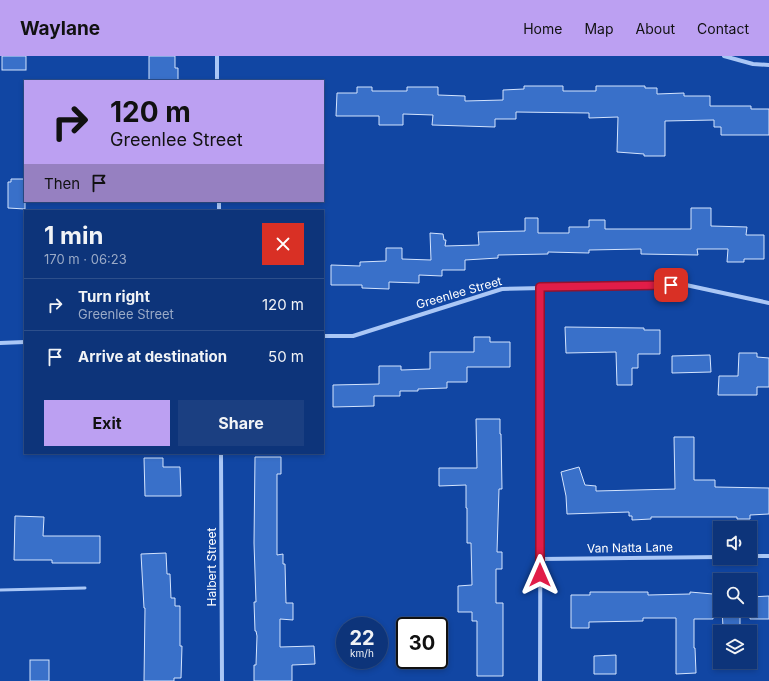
<!DOCTYPE html>
<html lang="en">
<head>
<meta charset="utf-8">
<style>
  body { margin:0; font-family:Inter,sans-serif; background:#1b3f81; color:#f1f3f6; height:100vh; display:flex; flex-direction:column; font-size:15px; white-space:nowrap }
  * { box-sizing:border-box; margin:0 }
  p { font-size:13px; color:#9aaac7 }
  .icon { flex:none; width:22px; height:22px; fill:none; stroke:currentColor; stroke-width:2; stroke-linecap:round; stroke-linejoin:round }
  .map { position:relative; flex:1; overflow:hidden }
  .sheet { position:absolute; left:24px; top:154px; width:300px; height:244px; display:flex; flex-direction:column; background:#0d347a; border-radius:0px; box-shadow:0 2px 6px #0003,0 0 0 1px #2d4f8b }
  .sheet>* { flex:none }
  .top-card { position:absolute; left:24px; top:24px; width:300px; height:122px; border-radius:0px; box-shadow:0 2px 6px #0003,0 0 0 1px #2d4f8b; background:#bca0f2; color:#111; overflow:hidden }
  .fabs { position:absolute; left:713px; top:465px; display:grid; gap:8px }
  .fabs a { display:grid; place-items:center; width:44px; height:44px; border-radius:0px; background:#0d347a; box-shadow:0 2px 6px #0003,0 0 0 1px #2d4f8b; font-size:20px }
  .speed { position:absolute; left:336px; top:561px; display:flex; gap:8px; font-size:20px; font-weight:700; text-align:center }
  .speed>* { display:grid; place-content:center; width:52px; height:52px; border-radius:50%; background:#0d347a; box-shadow:0 2px 6px #0003,0 0 0 1px #2d4f8b; line-height:1 }
  .speed small { font-size:10px; font-weight:400 }
  .speed .limit { border:2px solid #111; border-radius:6px; background:#fff; color:#111 }
  .pin { position:absolute; display:grid; place-items:center; width:34px; height:34px; color:#fff; margin:-17px; border-radius:8px; box-shadow:0 2px 6px #0006 }
  .me { position:absolute; width:44px; margin:-22px; rotate:0deg; stroke-linejoin:round; filter:drop-shadow(0 0 3px #0008) }
  .turn { display:flex; align-items:center; gap:14px; height:84px; padding:0 20px; font-size:18px }
  .turn .icon { width:52px; height:52px; stroke-width:2.5 }
  .turn b { display:block; font-size:28px; line-height:34px }
  .then { display:flex; align-items:center; height:38px; padding:0 20px; background:#0003; gap:8px; font-size:15px }
  .round { display:grid; place-items:center; flex:none; width:42px; height:42px; border-radius:0px; background:#1b3f81 }
  .headline { display:flex; align-items:center; justify-content:space-between; height:68px; padding:0 20px }
  h1 { font-size:24px; font-weight:700; line-height:30px }
  .action { display:flex; gap:8px; margin-top:auto; padding:8px 20px }
  .action a { flex:1; height:46px; border-radius:0px; background:#bca0f2; color:#111; font-size:16px; font-weight:700; line-height:46px; text-align:center }
  .action a+a { background:#1b3f81; color:#f1f3f6 }
  ul { padding:0; list-style:none }
  li { display:flex; align-items:center; gap:12px; height:52px; padding:0 20px; border-top:1px solid #2d4f8b }
  li div { flex:1 }
  li b { display:block; font-size:15px }
  li em { font-style:normal }
  header { display:flex; align-items:center; gap:24px; box-sizing:border-box; height:56px; padding:0 20px; background:#bca0f2; color:#111 }
  header strong { font-size:19px }
  nav { display:flex; gap:22px; margin-inline-start:auto; font-size:14px }
  .map>svg:first-child { display:block }
</style>
</head>
<body>
<header>
<strong>Waylane</strong>
<nav><a>Home</a><a>Map</a><a>About</a><a>Contact</a></nav>
</header>
<div class="map">
<svg width="769" height="625" viewBox="0 0 769 625">
  <rect width="100%" height="100%" fill="#1146a3"/>
  <g fill="#3970c9" stroke="#d4e4fe">
    <rect x="2" y="0" width="24" height="14"/>
    <polygon points="149,0 175,0 175,12 178,12 178,25 149,25"/>
    <polygon points="524,30 563,30 563,35 596,35 596,30 645,30 645,32 657,32 657,38 684,37 684,40 710,40 710,50 751,50 751,53 769,53 769,79 721,79 721,71 714,71 714,64 665,65 665,100 644,100 644,98 617,96 618,61 589,62 589,57 516,56 516,63 495,63 495,71 432,69 433,59 403,58 403,69 379,69 379,60 336,60 337,37 357,37 357,31 372,31 372,35 407,35 407,31 438,31 438,39 465,40 465,45 503,44 503,34 524,33"/>
    <polygon points="11,123 25,123 25,153 8,152 8,126 11,126"/>
    <polygon points="691,152 711,152 711,170 747,171 746,179 764,179 764,203 744,203 744,206 727,206 728,193 697,193 698,199 641,198 641,193 589,194 589,197 548,196 548,198 498,199 498,202 465,204 465,214 442,214 442,220 419,219 419,227 389,226 389,233 362,232 362,229 331,229 331,209 360,210 360,206 386,205 386,192 402,192 402,203 431,204 430,177 443,178 444,184 446,184 445,190 479,189 478,176 525,175 525,162 538,162 538,177 569,177 569,171 589,171 589,164 605,164 605,173 691,173"/>
    <polygon points="565,271 644,272 644,274 660,274 660,298 638,298 638,312 632,312 632,329 617,329 616,296 566,297"/>
    <polygon points="474,281 490,281 490,286 510,286 510,311 467,311 467,326 447,326 447,332 418,333 418,335 400,335 400,340 374,340 374,350 333,351 333,329 379,328 379,310 401,310 401,314 430,313 430,296 474,296"/>
    <polygon points="739,297 757,297 757,301 769,302 769,331 757,331 757,339 718,339 719,320 738,320"/>
    <polygon points="710,299 711,316 672,317 672,300"/>
    <polygon points="476,363 500,363 500,378 501,378 502,433 499,433 497,496 502,496 502,513 496,513 496,547 503,547 503,620 477,620 477,565 472,565 472,556 458,556 458,530 472,529 471,487 467,487 467,452 466,452 466,429 439,430 439,412 477,412"/>
    <polygon points="674,381 694,381 694,424 715,424 715,431 769,432 769,458 750,459 750,463 737,463 737,461 651,461 651,463 632,464 632,460 629,460 629,456 567,458 566,440 561,416 579,411 585,429 596,430 596,435 675,433"/>
    <polygon points="255,401 281,401 281,418 277,418 277,499 283,498 283,508 285,508 286,547 293,547 293,564 280,563 280,591 314,590 315,608 292,609 292,625 254,625 254,609 256,609 257,580 256,575 255,575 254,546 256,546 254,487"/>
    <polygon points="144,402 163,402 163,411 180,411 181,440 145,440"/>
    <polygon points="15,460 44,461 43,480 100,480 100,507 52,507 52,504 14,504"/>
    <polygon points="166,497 167,518 170,518 171,542 175,542 175,550 180,550 180,590 182,590 181,622 174,622 174,625 144,625 145,552 144,552 141,498"/>
    <polygon points="590,536 648,536 648,539 690,538 690,536 713,538 713,563 694,563 694,592 695,592 696,617 676,618 676,562 643,562 643,565 589,566 589,572 571,572 571,539 590,539"/>
    <polygon points="769,540 769,563 750,563 750,541"/>
    <polygon points="722,554 740,554 740,571 723,571"/>
    <polygon points="616,599 616,618 594,618 594,600"/>
    <rect x="30" y="604" width="19" height="21"/>
  </g>
  <g fill="none" stroke-linecap="round" stroke-linejoin="round">
    <polyline stroke="#aac7f6" stroke-width="3" points="0,534 85,532"/>
    <g stroke="#aac7f6" stroke-width="4">
      <polyline points="217,0 217,25"/>
      <polyline points="724,0 753,8 769,9"/>
      <polyline points="219,145 219,155"/>
      <polyline points="323,280 353,280 502,233 686,229 769,247"/>
      <polyline points="0,287 25,286"/>
      <polyline points="221,397 222,625"/>
      <polyline points="750,500 769,500"/>
      <polyline points="540,503 720,501"/>
      <polyline points="540,625 541,231"/>
    </g>
  </g>
  <g fill="none" stroke-linecap="round" stroke-linejoin="round">
    <g stroke="#92132f" stroke-width="10">
      <polyline id="route" points="540,519 540,231 671,229"/>
    </g>
    <use href="#route" stroke="#e11d48" stroke-width="7"/>
  </g>
  <g text-anchor="middle" stroke-width="3" stroke-linejoin="round" paint-order="stroke">
    <g font-size="12" fill="#fff" stroke="#1146a3">
      <text transform="translate(459 237) rotate(-16)" y="4">Greenlee Street</text>
      <text transform="translate(630 492) rotate(-1)" y="4">Van Natta Lane</text>
      <text transform="translate(212 511) rotate(-90)" y="4">Halbert Street</text>
    </g>
  </g>
</svg>
<div class="fabs">
<a><svg class="icon" aria-label="sound" viewBox="0 0 24 24"><path d="M4 9h4l5-4v14l-5-4H4zM17 9q2 3 0 6"/></svg></a>
<a><svg class="icon" aria-label="search" viewBox="0 0 24 24"><circle cx="10" cy="10" r="6"/><path d="M15 15l6 6"/></svg></a>
<a><svg class="icon" aria-label="layers" viewBox="0 0 24 24"><path d="M12 4l9 5-9 5-9-5zM3 14l9 5 9-5"/></svg></a>
</div>
<div class="speed"><div>22<small>km/h</small></div><div class="limit">30</div></div>
<div class="pin" style="left:671px;top:229px;background:#d93025"><svg class="icon" aria-label="arrive" viewBox="0 0 24 24"><path d="M6 21V4h12l-3 4 3 4H6"/></svg></div>
<svg class="me" style="left:540px;top:519px" viewBox="-20 -20 40 40"><path d="M0-17L14 15 0 8-14 15z" fill="#e11d48" stroke="#fff" stroke-width="4"/></svg>
<div class="top-card">
<div class="turn"><svg class="icon" aria-label="right" viewBox="0 0 24 24"><path d="M7 20v-9h11M14 6l5 5-5 5"/></svg><div><b>120 m</b>Greenlee Street</div></div>
<div class="then">Then<svg class="icon" aria-label="arrive" viewBox="0 0 24 24"><path d="M6 21V4h12l-3 4 3 4H6"/></svg></div>
</div>
<section class="sheet">
<div class="headline"><div><h1>1 min</h1><p>170 m · 06:23</p></div><a class="round" style="background:#d93025;color:#fff"><svg class="icon" aria-label="close" viewBox="0 0 24 24"><path d="M6 6l12 12M18 6L6 18"/></svg></a></div>
<ul>
<li><svg class="icon" aria-label="right" viewBox="0 0 24 24"><path d="M7 20v-9h11M14 6l5 5-5 5"/></svg><div><b>Turn right</b><p>Greenlee Street</p></div><em>120 m</em></li>
<li><svg class="icon" aria-label="arrive" viewBox="0 0 24 24"><path d="M6 21V4h12l-3 4 3 4H6"/></svg><div><b>Arrive at destination</b></div><em>50 m</em></li>
</ul>
<div class="action"><a>Exit</a><a>Share</a></div>
</section>
</div>
</body>
</html>
